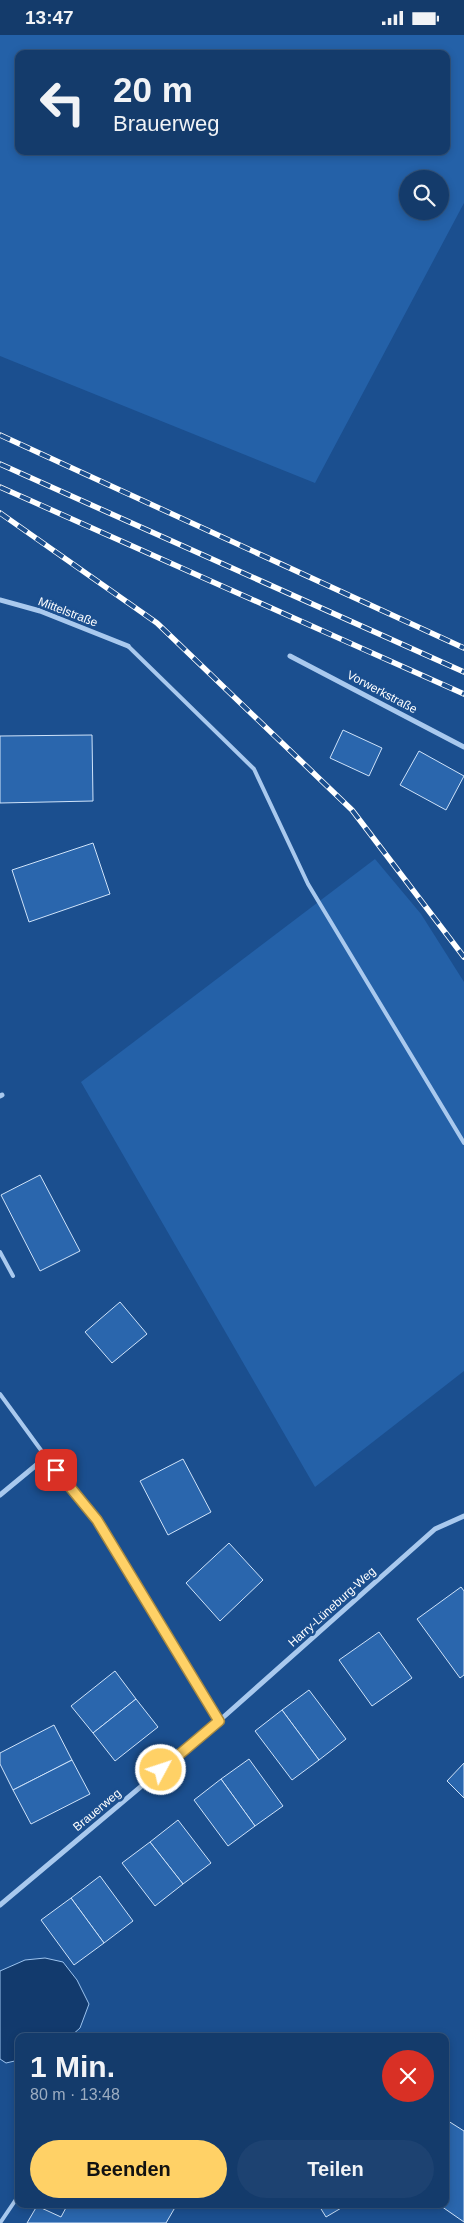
<!DOCTYPE html>
<html lang="de">
<head>
<meta charset="utf-8">
<style>
  body { margin:0; font-family:Arial,sans-serif; background:#1d4271; color:#f1f3f6; height:100vh; display:flex; flex-direction:column; font-size:19px; white-space:nowrap }
  * { box-sizing:border-box; margin:0 }
  p { font-size:16px; color:#9dadc1 }
  .icon { flex:none; width:28px; height:28px; fill:none; stroke:currentColor; stroke-width:2; stroke-linecap:round; stroke-linejoin:round }
  .map { position:relative; flex:1; overflow:hidden }
  .panel { position:absolute; left:15px; top:1998px; width:434px; height:175px; display:flex; flex-direction:column; background:#143b6b; border-radius:10px; box-shadow:0 2px 8px #0003,0 0 0 1px #33557e }
  .panel>* { flex:none }
  .top-card { position:absolute; left:15px; top:15px; width:435px; height:105px; border-radius:10px; box-shadow:0 2px 8px #0003,0 0 0 1px #33557e; background:#143b6b; color:#f1f3f6; overflow:hidden }
  .buttons { position:absolute; left:399px; top:135px; display:grid; gap:10px }
  .buttons a { display:grid; place-items:center; width:50px; height:50px; border-radius:50%; background:#143b6b; box-shadow:0 2px 8px #0003,0 0 0 1px #33557e; font-size:25px }
  .pin { position:absolute; display:grid; place-items:center; width:42px; height:42px; color:#fff; margin:-21px; border-radius:10px; box-shadow:0 2px 8px #0006 }
  .me { position:absolute; width:55px; margin:-28px; rotate:50deg; stroke-linejoin:round; filter:drop-shadow(0 0 4px #0008) }
  .turn { display:flex; align-items:center; gap:18px; height:105px; padding:0 15px; font-size:22px }
  .turn .icon { width:65px; height:65px; stroke-width:2.5 }
  .turn b { display:block; font-size:35px; line-height:42px }
  .round { display:grid; place-items:center; flex:none; width:52px; height:52px; border-radius:26px; background:#1d4271 }
  .head { display:flex; align-items:center; justify-content:space-between; height:85px; padding:0 15px }
  h1 { font-size:30px; font-weight:700; line-height:38px }
  .action { display:flex; gap:10px; margin-top:auto; padding:10px 15px }
  .action a { flex:1; height:58px; border-radius:30px; background:#ffd166; color:#111; font-size:20px; font-weight:700; line-height:58px; text-align:center }
  .action a+a { background:#1d4271; color:#f1f3f6 }
  .status { display:flex; justify-content:space-between; align-items:center; height:35px; padding:0 25px; background:#143b6b; direction:ltr }
  .status svg { height:14px; fill:currentColor }
  .map>svg:first-child { display:block }
</style>
</head>
<body>
<div class="status"><b>13:47</b><svg viewBox="0 0 49 12"><path d="M0 12V9h3v3zM5 12V6h3v6zM10 12V3h3v9zM15 12V0h3v12zM26 1h20v11H26zM47 4h2v5h-2z"/></svg></div>
<div class="map">
<svg width="464" height="2188" viewBox="0 0 464 2188">
  <rect width="100%" height="100%" fill="#1b4f8f"/>
  <g fill="#2461a8" fill-rule="evenodd">
    <path d="M0,0H464V168L315,448L0,321ZM19,19H446V116H19ZM408,144H440V176H408Z"/>
    <polygon points="375,824 421,879 464,947 464,1336 315,1452 81,1047"/>
  </g>
  <polygon fill="#123a6d" stroke="#9cc4f0" points="45,1923 63,1927 77,1945 89,1969 80,1993 71,2001 19,2001 19,2025 6,2028 0,2024 0,1936 25,1925"/>
  <g fill="#2a66ad" stroke="#cfe3fa">
    <polygon points="343,695 382,713 369,741 330,723"/>
    <polygon points="92,700 93,766 0,768 0,701"/>
    <polygon points="419,716 464,741 446,775 400,750"/>
    <polygon points="93,808 110,859 29,887 12,835"/>
    <polygon points="40,1140 80,1216 40,1236 1,1160"/>
    <polygon points="120,1267 147,1299 112,1328 85,1297"/>
    <polygon points="183,1424 211,1477 168,1500 140,1446"/>
    <polygon points="229,1508 263,1545 220,1586 186,1548"/>
    <polygon points="461,1552 464,1556 464,1640 460,1643 417,1584"/>
    <polygon points="379,1597 412,1643 372,1671 339,1625"/>
    <polygon points="115,1636 136,1664 93,1698 71,1671"/>
    <polygon points="309,1655 346,1704 319,1725 282,1675"/>
    <polygon points="136,1664 158,1692 115,1726 93,1698"/>
    <polygon points="282,1675 319,1725 292,1745 255,1696"/>
    <polygon points="54,1690 72,1725 13,1755 0,1729 0,1718"/>
    <polygon points="249,1724 283,1771 255,1791 221,1744"/>
    <polygon points="72,1725 90,1759 31,1789 13,1755"/>
    <polygon points="464,1728 464,1763 447,1746"/>
    <polygon points="221,1744 255,1791 228,1811 194,1765"/>
    <polygon points="178,1785 211,1828 183,1849 150,1807"/>
    <polygon points="150,1807 183,1849 155,1871 122,1828"/>
    <polygon points="100,1841 133,1886 104,1908 71,1863"/>
    <polygon points="71,1863 104,1908 74,1930 41,1885"/>
    <polygon points="445,2084 464,2096 464,2187 438,2169 445,2169"/>
    <polygon points="68,2169 177,2169 166,2188 27,2188 37,2171 61,2182"/>
    <polygon points="318,2169 348,2169 326,2182"/>
  </g>
  <g fill="none" stroke-linecap="round" stroke-linejoin="round">
    <g stroke="#a9c9ee" stroke-width="4">
      <polyline points="128,611 254,734 308,849 464,1108"/>
      <polyline points="0,1217 13,1241"/>
      <polyline points="0,1359 46,1422"/>
      <polyline points="0,2188 19,2160"/>
    </g>
    <g stroke="#a9c9ee" stroke-width="5">
      <polyline points="0,565 40,576 128,611"/>
      <polyline points="290,621 464,712"/>
      <polyline points="0,1061 2,1060"/>
      <polyline points="0,1460 46,1422 97,1485 219,1686 0,1870"/>
      <polyline points="219,1686 435,1494 464,1481"/>
    </g>
    <g stroke="#fff" stroke-width="5.5">
      <g id="rail">
        <polyline points="0,400 464,613"/>
        <polyline points="0,429 464,637"/>
        <polyline points="0,452 464,659"/>
        <polyline points="0,478 157,588 352,775 464,922"/>
      </g>
    </g>
    <use href="#rail" stroke="#1b4f8f" stroke-width="4" stroke-dasharray="11" stroke-linecap="butt"/>
  </g>
  <g fill="none" stroke-linecap="round" stroke-linejoin="round">
    <g stroke="#a68842" stroke-width="12">
      <polyline id="route" points="56,1435 97,1485 219,1686 161,1735"/>
    </g>
    <use href="#route" stroke="#ffd166" stroke-width="9"/>
  </g>
  <g text-anchor="middle" stroke-width="5" stroke-linejoin="round" paint-order="stroke">
    <g font-size="12" fill="#fff" stroke="#1b4f8f">
      <text transform="translate(68 577) rotate(21)" y="4">Mittelstraße</text>
      <text transform="translate(382 657) rotate(28)" y="4">Vorwerkstraße</text>
      <text transform="translate(332 1572) rotate(-42)" y="4">Harry-Lüneburg-Weg</text>
      <text transform="translate(97 1775) rotate(-40)" y="4">Brauerweg</text>
    </g>
  </g>
</svg>
<div class="buttons">
<a><svg class="icon" aria-label="search" viewBox="0 0 24 24"><circle cx="10" cy="10" r="6"/><path d="M15 15l6 6"/></svg></a>
</div>
<div class="pin" style="left:56px;top:1435px;background:#d93025"><svg class="icon" aria-label="arrive" viewBox="0 0 24 24"><path d="M6 21V4h12l-3 4 3 4H6"/></svg></div>
<svg class="me" style="left:161px;top:1735px" viewBox="-20 -20 40 40"><circle r="17" fill="#ffd166" stroke="#fff" stroke-width="3"/><path d="M0-11L8 9 0 5-8 9z" fill="#fff"/></svg>
<div class="top-card">
<div class="turn"><svg class="icon" aria-label="left" viewBox="0 0 24 24"><path d="M17 20v-9H6M10 6l-5 5 5 5"/></svg><div><b>20 m</b>Brauerweg</div></div>
</div>
<section class="panel">
<div class="head"><div><h1>1 Min.</h1><p>80 m · 13:48</p></div><a class="round" style="background:#d93025;color:#fff"><svg class="icon" aria-label="close" viewBox="0 0 24 24"><path d="M6 6l12 12M18 6L6 18"/></svg></a></div>
<div class="action"><a>Beenden</a><a>Teilen</a></div>
</section>
</div>
</body>
</html>
